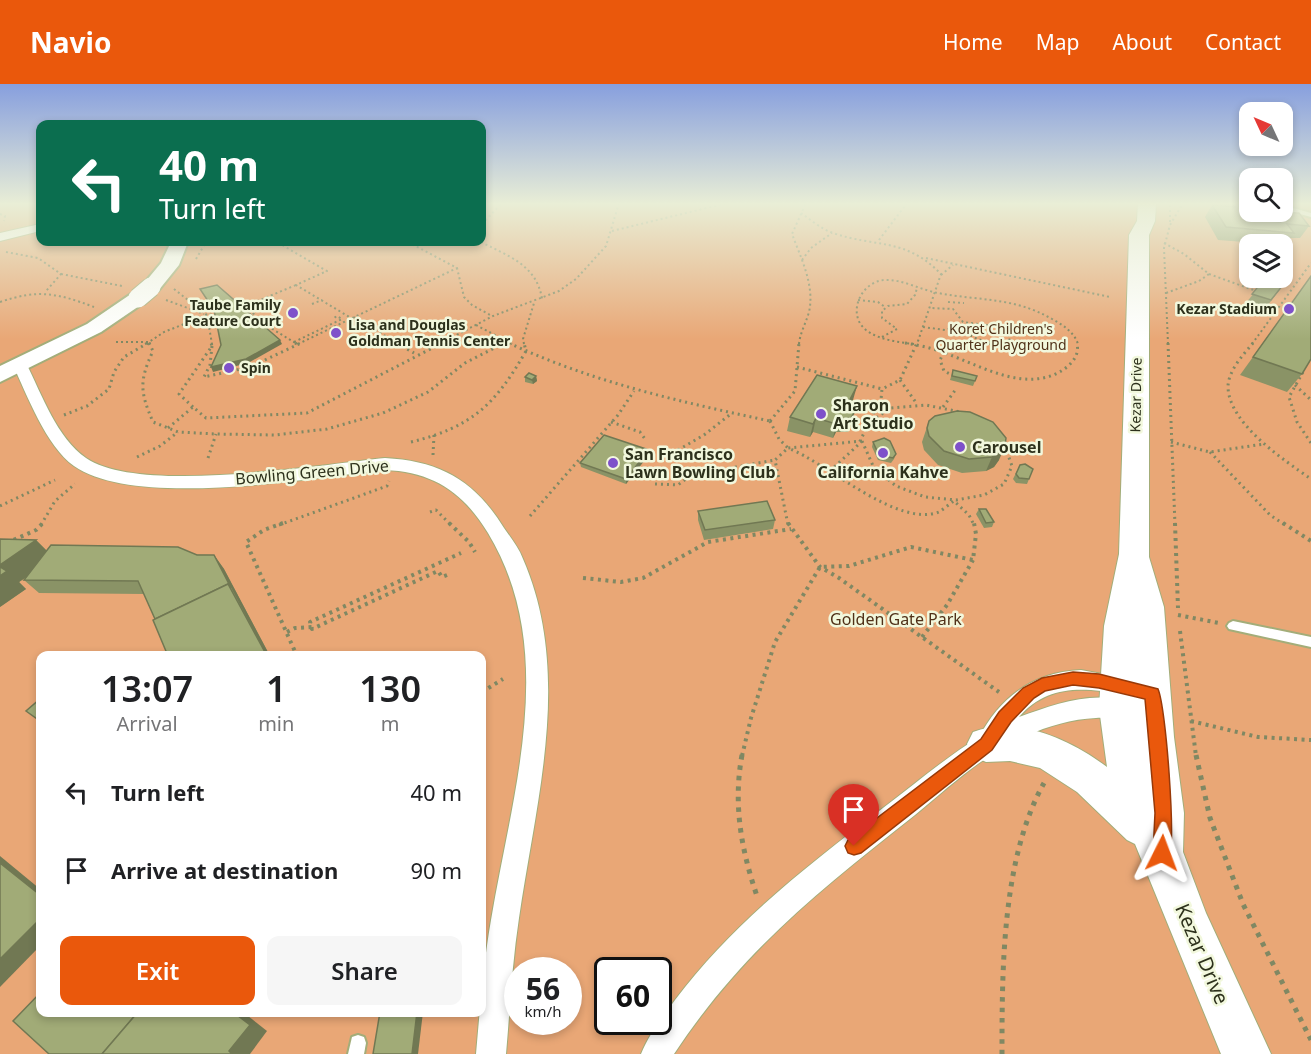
<!DOCTYPE html>
<html lang="en">
<head>
<meta charset="utf-8">
<style>
  body { margin:0; font-family:"Noto Sans",sans-serif; background:#f6f6f6; color:#202124; height:100vh; display:flex; flex-direction:column; font-size:22px; white-space:nowrap }
  * { box-sizing:border-box; margin:0 }
  p { font-size:20px; color:#757577 }
  .icon { flex:none; width:33px; height:33px; fill:none; stroke:currentColor; stroke-width:2; stroke-linecap:round; stroke-linejoin:round }
  .map { position:relative; flex:1; overflow:hidden }
  .details { position:absolute; left:36px; top:567px; width:450px; height:366px; display:flex; flex-direction:column; background:#fff; border-radius:12px; box-shadow:0 3px 9px #0003 }
  .details>* { flex:none }
  .top-card { position:absolute; left:36px; top:36px; width:450px; height:126px; border-radius:12px; box-shadow:0 3px 9px #0003; background:#0b6e4f; color:#fff; overflow:hidden }
  .needle { width:39px; rotate:314deg }
  .buttons { position:absolute; left:1239px; top:18px; display:grid; gap:12px }
  .buttons a { display:grid; place-items:center; width:54px; height:54px; border-radius:12px; background:#fff; box-shadow:0 3px 9px #0003; font-size:30px }
  .speed { position:absolute; left:504px; top:873px; display:flex; gap:12px; font-size:30px; font-weight:700; text-align:center }
  .speed>* { display:grid; place-content:center; width:78px; height:78px; border-radius:50%; background:#fff; box-shadow:0 3px 9px #0003; line-height:1 }
  .speed small { font-size:15px; font-weight:400 }
  .speed .limit { border:3px solid #111; border-radius:9px; background:#fff; color:#111 }
  .pin { position:absolute; display:grid; place-items:center; width:51px; height:51px; color:#fff; margin:-62px -26px; border-radius:50% 50% 50% 0; rotate:-45deg; box-shadow:0 0 6px #0007 }
  .pin .icon { rotate:45deg }
  .me { position:absolute; width:66px; margin:-33px; rotate:3deg; stroke-linejoin:round; filter:drop-shadow(0 0 4px #0008) }
  .turn { display:flex; align-items:center; gap:21px; height:126px; padding:0 24px; font-size:27px }
  .turn .icon { width:78px; height:78px; stroke-width:2.5 }
  .turn b { display:block; font-size:42px; line-height:51px }
  .eta { display:flex; justify-content:space-evenly; align-items:center; height:102px; text-align:center }
  .eta b { font-size:36px; font-weight:600; line-height:42px }
  .button { display:flex; gap:12px; margin-top:auto; padding:12px 24px }
  .button a { flex:1; height:69px; border-radius:12px; background:#ea580c; color:#fff; font-size:24px; font-weight:600; line-height:69px; text-align:center }
  .button a+a { background:#f6f6f6; color:#202124 }
  ul { padding:0; list-style:none }
  li { display:flex; align-items:center; gap:18px; height:78px; padding:0 24px }
  li div { flex:1 }
  li b { display:block; font-size:22px }
  li em { font-style:normal }
  header { display:flex; align-items:center; gap:36px; box-sizing:border-box; height:84px; padding:0 30px; background:#ea580c; color:#fff }
  header strong { font-size:28px }
  nav { display:flex; gap:33px; margin-inline-start:auto; font-size:21px }
  .map>svg:first-child { display:block }
</style>
</head>
<body>
<header>
<strong>Navio</strong>
<nav><a>Home</a><a>Map</a><a>About</a><a>Contact</a></nav>
</header>
<div class="map">
<svg width="1311" height="970" viewBox="0 0 1311 970">
  <rect width="100%" height="100%" fill="#cfdaa5"/>
  <path fill="#e9a776" fill-rule="evenodd" d="M0,119H40V158H482V119H1249L1250,128H1282L1283,119H1311V970H0ZM1250,160H1282V194H1250ZM40,572H482V928H40ZM518,886H568V938H518ZM608,886H658V938H608Z"/>
  <g fill="none" stroke-linecap="round" stroke-linejoin="round">
    <g stroke="#a3ad79" stroke-width="4">
      <g id="lane">
        <polygon points="1282,121 1311,129 1311,133 1282,125"/>
        <polygon points="1233,537 1311,553 1311,563 1229,545 1227,542 1229,539"/>
        <polygon points="358,951 364,953 366,959 364,970 348,970 352,953"/>
      </g>
    </g>
    <g stroke="#a3ad79" stroke-width="2">
      <g id="street">
        <polygon points="40,140 40,147 0,157 0,149"/>
        <path d="M20,277L27,281C42,311 57,354 86,374C140,411 318,381 385,374C441,377 475,397 504,444C511,454 519,464 523,475C573,590 536,716 519,834C512,879 510,925 506,970H476C480,925 483,882 491,836C512,709 560,568 488,449C463,408 433,388 385,386C311,394 135,425 74,382C46,362 27,311 13,281Z"/>
        <path d="M1081,586L1134,596L1137,603L1134,610C1123,614 1113,609 1101,607C1069,603 1041,607 1019,633C1054,620 1096,605 1132,619L1135,626L1132,633C1120,637 1109,633 1096,634C1072,635 1048,642 1026,652C984,670 950,702 915,731C820,806 742,867 674,970H641C649,950 663,933 675,916C733,839 807,782 883,724C915,700 945,674 979,653C1001,612 1034,588 1081,586Z"/>
      </g>
    </g>
    <g stroke="#a3ad79" stroke-width="4">
      <g id="secondary">
        <polygon points="171,158 188,158 179,181 158,207 144,207 141,203 161,179"/>
        <polygon points="138,208 145,210 148,214 145,218 101,248 0,298 0,282 87,240 131,210"/>
      </g>
    </g>
    <g stroke="#a3ad79" stroke-width="2">
      <path id="primary" d="M1138,119H1156L1155,137L1149,151V473L1164,523L1174,653L1184,729L1183,768L1206,829L1271,970H1221L1135,760L1127,756L1077,708L1040,684L1010,677L986,678L973,672L967,660L973,648C1017,631 1071,656 1107,683L1099,624L1104,542L1119,470L1129,151L1137,137Z"/>
    </g>
    <g stroke="#808863" stroke-width="2" stroke-dasharray="2 3" stroke-linecap="butt">
      <polyline points="1170,121 1170,141"/>
      <path d="M801,129C811,136 821,145 833,149C876,164 905,153 941,190L917,260"/>
      <polyline points="0,130 5,132 4,137"/>
      <polyline points="482,140 502,119"/>
      <polyline points="612,147 727,119"/>
      <polyline points="879,156 907,119"/>
      <polyline points="291,158 282,161 327,187 296,201 351,234"/>
      <polyline points="408,158 457,184 464,213 472,221 492,232"/>
      <path d="M481,158C508,172 537,181 542,215"/>
      <polyline points="1164,159 1184,170 1209,190 1199,197 1166,209"/>
      <polyline points="6,168 38,174 61,190 46,207"/>
      <polyline points="926,174 1110,213"/>
      <polyline points="196,175 206,158"/>
      <polyline points="802,176 811,164 832,149"/>
      <polyline points="61,190 122,202"/>
      <polyline points="1209,190 1259,208"/>
      <polyline points="941,191 953,181"/>
      <polyline points="174,205 207,231 212,260"/>
      <polyline points="166,216 204,230"/>
      <polyline points="239,216 248,221 296,201"/>
      <polyline points="858,216 878,218 885,223"/>
      <path d="M0,218C38,205 57,209 94,223"/>
      <polyline points="948,218 964,219"/>
      <polyline points="312,220 322,216"/>
      <polyline points="238,222 244,219 261,238 297,260"/>
      <polyline points="354,233 399,260"/>
      <polyline points="476,241 512,260"/>
      <path d="M923,243L945,246L954,243C971,251 993,267 1010,255L1008,249L993,242L963,238L953,225L930,224"/>
      <polyline points="882,253 897,245 882,234 882,227 888,222 907,220 915,211 917,204"/>
      <polyline points="116,258 149,258 164,248 207,231 216,230"/>
      <polyline points="294,258 342,235 337,232 334,234"/>
      <polyline points="145,260 149,258 150,260"/>
      <polyline points="298,260 457,184"/>
      <polyline points="439,260 493,232 559,207 576,195 606,162 619,119"/>
      <polyline points="501,260 505,258"/>
      <polyline points="524,260 523,255 534,219"/>
      <path d="M799,260C800,249 806,239 809,228C815,202 801,174 792,150L806,119"/>
      <path d="M914,260C898,258 879,256 866,246C846,230 861,197 885,196C902,195 921,206 938,209C980,217 1014,213 1052,235C1063,241 1074,248 1078,260"/>
      <polyline points="1168,260 1164,164 1170,141 1183,119"/>
      <polyline points="1252,260 1311,179"/>
    </g>
    <g stroke="#808863" stroke-width="3" stroke-dasharray="2 4" stroke-linecap="butt">
      <path d="M149,259L153,267C139,297 140,308 153,338L178,348L216,350L275,351L327,345L383,329L428,308L465,279L504,259"/>
      <polyline points="295,259 297,260"/>
      <polyline points="397,259 414,269"/>
      <path d="M509,259C592,298 681,318 770,337"/>
      <path d="M905,259C918,261 932,264 945,269C982,282 1029,312 1067,283C1075,276 1079,269 1077,259"/>
      <polyline points="988,259 1005,259"/>
      <polyline points="1168,259 1175,441"/>
      <path d="M1253,259C1243,271 1228,287 1228,303C1229,340 1284,376 1311,395"/>
      <polyline points="212,262 210,281 204,293 250,283 301,259"/>
      <polyline points="944,268 940,276 944,287 950,290"/>
      <polyline points="797,283 882,305"/>
      <polyline points="1303,288 1289,313 1297,338 1311,359"/>
      <polyline points="900,296 917,320"/>
      <polyline points="1295,301 1311,316"/>
      <polyline points="193,323 179,310 212,262 211,259"/>
      <polyline points="943,323 956,305"/>
      <polyline points="64,331 87,322 109,305 114,288 124,273 148,259"/>
      <polyline points="870,335 881,316 882,305 900,296 917,259"/>
      <polyline points="770,337 779,355 788,364 775,376 788,441"/>
      <polyline points="770,337 795,307 799,259"/>
      <polyline points="611,338 640,348 645,355"/>
      <polyline points="168,344 193,323 206,334 307,329 442,259"/>
      <polyline points="862,357 874,384 896,402 925,413 956,416 984,411 1004,400 1012,382 1003,357"/>
      <path d="M862,357L788,364C827,379 897,444 939,428C944,425 949,420 954,417L969,431L974,441"/>
      <path d="M411,358C472,343 495,321 526,267L524,259"/>
      <polyline points="1171,358 1210,368 1264,360"/>
      <polyline points="678,366 704,351 732,329"/>
      <polyline points="1210,368 1270,431 1285,441"/>
      <polyline points="433,371 434,351"/>
      <polyline points="137,373 160,362 178,348"/>
      <polyline points="208,374 216,350"/>
      <polyline points="830,387 858,361 869,339 890,324 926,321 960,328"/>
      <polyline points="655,400 678,401 691,391 775,376"/>
      <polyline points="0,422 55,396"/>
      <polyline points="430,428 436,426 451,441"/>
      <polyline points="530,432 618,331 634,307"/>
      <polyline points="41,441 55,417 75,400"/>
      <polyline points="279,441 387,402 389,397"/>
    </g>
    <g stroke="#808863" stroke-width="4" stroke-dasharray="3 4.5" stroke-linecap="butt">
      <polyline points="283,439 264,446 246,458 297,572"/>
      <polyline points="449,439 469,458 475,468"/>
      <polyline points="788,439 820,483 839,494 999,608"/>
      <polyline points="1175,439 1178,524"/>
      <polyline points="1283,439 1311,457"/>
      <polyline points="0,462 36,446 43,439"/>
      <polyline points="447,491 442,493 438,487 312,545 310,538 461,469"/>
      <polyline points="583,494 621,498 643,494 708,458 791,445"/>
      <polyline points="1178,531 1219,539"/>
      <polyline points="1180,547 1196,672"/>
      <polyline points="287,548 295,544 312,543"/>
      <polyline points="922,553 947,521 973,476"/>
      <polyline points="482,608 503,595"/>
      <polyline points="1191,637 1258,653 1311,656"/>
      <polyline points="742,672 751,634 775,558 820,483 849,482 911,463 973,476 976,450 974,439"/>
    </g>
    <g stroke="#808863" stroke-width="5" stroke-dasharray="4.5 6" stroke-linecap="butt">
      <path d="M742,671C733,720 741,765 757,812"/>
      <polyline points="1196,671 1210,734 1243,820 1311,956"/>
      <path d="M1002,970C1002,885 1002,774 1044,699"/>
    </g>
    <use href="#lane" fill="#fff" fill-rule="evenodd"/>
    <use href="#street" fill="#fff" fill-rule="evenodd"/>
    <use href="#secondary" fill="#fff" fill-rule="evenodd"/>
    <use href="#primary" fill="#fff" fill-rule="evenodd"/>
    <g stroke="#a3ad79" stroke-width="21" stroke-linecap="butt">
      <polyline id="secondary-bridge" points="138,214 151,203"/>
    </g>
    <use href="#secondary-bridge" stroke="#fff" stroke-width="19"/>
  </g>
  <g fill="#8a9366">
    <polygon points="1220,119 1250,119 1250,128 1282,128 1309,142 1300,154 1290,154 1285,162 1282,162 1282,160 1271,160 1218,156 1205,133 1212,121 1219,122"/>
    <polygon points="1311,192 1302,290 1287,308 1240,291"/>
    <polygon points="1266,194 1284,200 1265,225 1246,219"/>
    <polygon points="953,286 975,297 973,302 950,296"/>
    <polygon points="536,292 537,297 533,300 525,298 525,293"/>
    <polygon points="853,316 848,325 854,329 848,348 836,348 833,354 813,348 810,353 787,347 790,333"/>
    <polygon points="929,337 999,376 994,383 986,387 962,389 938,381 924,366 922,358"/>
    <polygon points="873,358 896,370 894,375 891,379 878,376 872,363"/>
    <polygon points="646,365 646,370 644,373 644,377 626,400 581,383 580,379"/>
    <polygon points="1020,381 1029,395 1027,400 1016,399 1013,395"/>
    <polygon points="979,425 994,438 992,443 984,444 976,430"/>
    <polygon points="698,427 775,436 773,445 704,456 698,436"/>
    <polygon points="36,456 47,467 214,471 224,485 270,572 168,572 155,535 144,510 39,509 24,496 27,493 19,498 26,505 0,523"/>
  </g>
  <g fill="#717853">
    <polygon points="280,256 282,260 248,279 213,288 211,283"/>
    <polygon points="536,292 537,297 533,300 532,296"/>
    <polygon points="857,302 853,316 842,336 846,323"/>
    <polygon points="854,329 850,343 848,348 851,334"/>
    <polygon points="816,334 813,348 810,353 813,340"/>
    <polygon points="840,335 836,348 833,354 836,340"/>
    <polygon points="1005,362 999,376 994,383 986,387 992,373"/>
    <polygon points="646,365 646,370 644,373 644,377 626,400 626,395"/>
    <polygon points="36,456 54,474 19,498 26,505 0,523 0,481"/>
    <polygon points="214,471 224,485 270,572 267,572"/>
    <polygon points="0,772 40,805 40,811 0,779"/>
    <polygon points="40,835 40,862 0,903 0,875"/>
    <polygon points="233,928 243,928 267,947 250,970 232,970 229,967"/>
    <polygon points="417,928 423,928 418,970 412,970"/>
  </g>
  <g fill="#a1ab77" stroke="#717853" stroke-width="1.5" fill-rule="evenodd">
    <path d="M1233,119H1250V128L1299,129L1309,142L1287,140L1294,149L1226,143L1212,121L1235,123ZM1243,129L1275,132L1280,138L1247,135Z"/>
    <polygon points="1282,189 1291,191 1271,216 1252,210 1261,199 1267,201 1270,198 1264,196 1266,194 1282,194"/>
    <polygon points="1311,192 1311,275 1302,290 1253,273"/>
    <polygon points="217,201 280,256 246,275 211,283 221,261 214,226 200,205"/>
    <polygon points="953,286 977,292 975,297 952,292"/>
    <polygon points="529,289 536,292 532,296 525,293"/>
    <polygon points="817,291 857,302 846,323 854,329 851,334 840,335 836,340 816,334 813,340 790,333"/>
    <polygon points="957,327 970,328 993,338 1006,354 1005,362 1000,369 992,373 969,375 944,367 929,352 927,344 929,337 935,332"/>
    <polygon points="604,351 646,365 642,371 644,372 626,395 580,379"/>
    <polygon points="884,354 890,357 896,370 893,374 879,371 873,358"/>
    <polygon points="1025,380 1033,385 1029,395 1019,394 1016,390 1020,381"/>
    <polygon points="767,417 775,436 705,446 698,427"/>
    <polygon points="979,425 986,425 994,438 986,439"/>
    <polygon points="0,455 36,456 0,481"/>
    <polygon points="51,461 178,463 197,471 214,471 231,504 228,500 155,535 138,497 24,496"/>
    <polygon points="0,483 7,487 0,492"/>
    <polygon points="228,500 267,572 168,572 153,536"/>
    <polygon points="40,615 40,637 26,627"/>
    <polygon points="0,779 40,811 40,835 0,875"/>
    <polygon points="40,909 40,928 138,928 102,970 49,970 13,937"/>
    <polygon points="138,928 233,928 250,941 229,967 232,970 102,970"/>
    <polygon points="380,928 417,928 412,970 373,970"/>
  </g>
  <linearGradient id="sky" x2="0" y2="1"><stop stop-color="#879fde"/><stop offset="0.47" stop-color="#e9eed6"/><stop offset="1" stop-color="#e9eed6" stop-opacity="0"/></linearGradient>
  <rect width="1311" height="255" fill="url(#sky)"/>
  <path fill="#ea580c" stroke="#983908" stroke-width="1.5" d="M1073,588L1099,590L1158,605C1166,623 1176,757 1169,775L1162,778L1156,775L1153,769L1155,729L1145,615L1099,604L1073,601L1045,607L1034,614L1011,638L992,666L861,769L854,771L848,769L845,762L848,756L981,655L999,628L1023,604L1042,594Z"/>
  <g fill="#7e51ca" stroke="#f2f8dd" stroke-width="2">
    <circle cx="1289" cy="225" r="6"/>
    <circle cx="293" cy="229" r="6"/>
    <circle cx="336" cy="249" r="6"/>
    <circle cx="229" cy="284" r="6"/>
    <circle cx="821" cy="330" r="6"/>
    <circle cx="960" cy="363" r="6"/>
    <circle cx="883" cy="369" r="6"/>
    <circle cx="613" cy="379" r="6"/>
  </g>
  <g text-anchor="middle" stroke-width="5" stroke-linejoin="round" paint-order="stroke">
    <g font-size="14" font-weight="bold" fill="#2d311c" stroke="#f2f8dd" text-anchor="end">
      <text x="281" y="226">Taube Family<tspan x="281" dy="16">Feature Court</tspan></text>
      <text x="1277" y="230">Kezar Stadium</text>
      <text x="348" y="246" text-anchor="start">Lisa and Douglas<tspan x="348" dy="16">Goldman Tennis Center</tspan></text>
      <text x="241" y="289" text-anchor="start">Spin</text>
    </g>
    <g font-size="14" fill="#503118" stroke="#f2f8dd">
      <text x="1001" y="250">Koret Children's<tspan x="1001" dy="16">Quarter Playground</tspan></text>
    </g>
    <g font-size="14" fill="#2d311c" stroke="#f2f8dd">
      <text transform="translate(1136 311) rotate(-89)" y="5">Kezar Drive</text>
    </g>
    <g font-size="16" font-weight="bold" fill="#2d311c" stroke="#f2f8dd" text-anchor="start">
      <text x="833" y="327">Sharon<tspan x="833" dy="18">Art Studio</tspan></text>
      <text x="972" y="369">Carousel</text>
      <text x="625" y="376">San Francisco<tspan x="625" dy="18">Lawn Bowling Club</tspan></text>
      <text x="883" y="394" text-anchor="middle">California Kahve</text>
    </g>
    <g font-size="16" fill="#2d311c" stroke="#f2f8dd">
      <text transform="translate(312 388) rotate(-5)" y="6">Bowling Green Drive</text>
    </g>
    <g font-size="16" fill="#503118" stroke="#f2f8dd">
      <text x="896" y="541">Golden Gate Park</text>
    </g>
    <g font-size="20" fill="#2d311c" stroke="#f2f8dd">
      <text transform="translate(1202 870) rotate(67)" y="7">Kezar Drive</text>
    </g>
  </g>
</svg>
<div class="buttons">
<a><svg class="needle" viewBox="-14 -14 28 28"><path d="M0-13l5 13h-10z" fill="#e53935"/><path d="M0 13l5-13h-10z" fill="#757577"/></svg></a>
<a><svg class="icon" aria-label="search" viewBox="0 0 24 24"><circle cx="10" cy="10" r="6"/><path d="M15 15l6 6"/></svg></a>
<a><svg class="icon" aria-label="layers" viewBox="0 0 24 24"><path d="M12 4l9 5-9 5-9-5zM3 14l9 5 9-5"/></svg></a>
</div>
<div class="speed"><div>56<small>km/h</small></div><div class="limit">60</div></div>
<div class="pin" style="left:854px;top:762px;background:#d93025"><svg class="icon" aria-label="arrive" viewBox="0 0 24 24"><path d="M6 21V4h12l-3 4 3 4H6"/></svg></div>
<svg class="me" style="left:1162px;top:769px" viewBox="-20 -20 40 40"><path d="M0-17L14 15 0 8-14 15z" fill="#ea580c" stroke="#fff" stroke-width="4"/></svg>
<div class="top-card">
<div class="turn"><svg class="icon" aria-label="left" viewBox="0 0 24 24"><path d="M17 20v-9H6M10 6l-5 5 5 5"/></svg><div><b>40 m</b>Turn left</div></div>
</div>
<section class="details">
<div class="eta">
<div><b>13:07</b><p>Arrival</p></div>
<div><b>1</b><p>min</p></div>
<div><b>130</b><p>m</p></div>
</div>
<ul>
<li><svg class="icon" aria-label="left" viewBox="0 0 24 24"><path d="M17 20v-9H6M10 6l-5 5 5 5"/></svg><div><b>Turn left</b></div><em>40 m</em></li>
<li><svg class="icon" aria-label="arrive" viewBox="0 0 24 24"><path d="M6 21V4h12l-3 4 3 4H6"/></svg><div><b>Arrive at destination</b></div><em>90 m</em></li>
</ul>
<div class="button"><a>Exit</a><a>Share</a></div>
</section>
</div>
</body>
</html>
